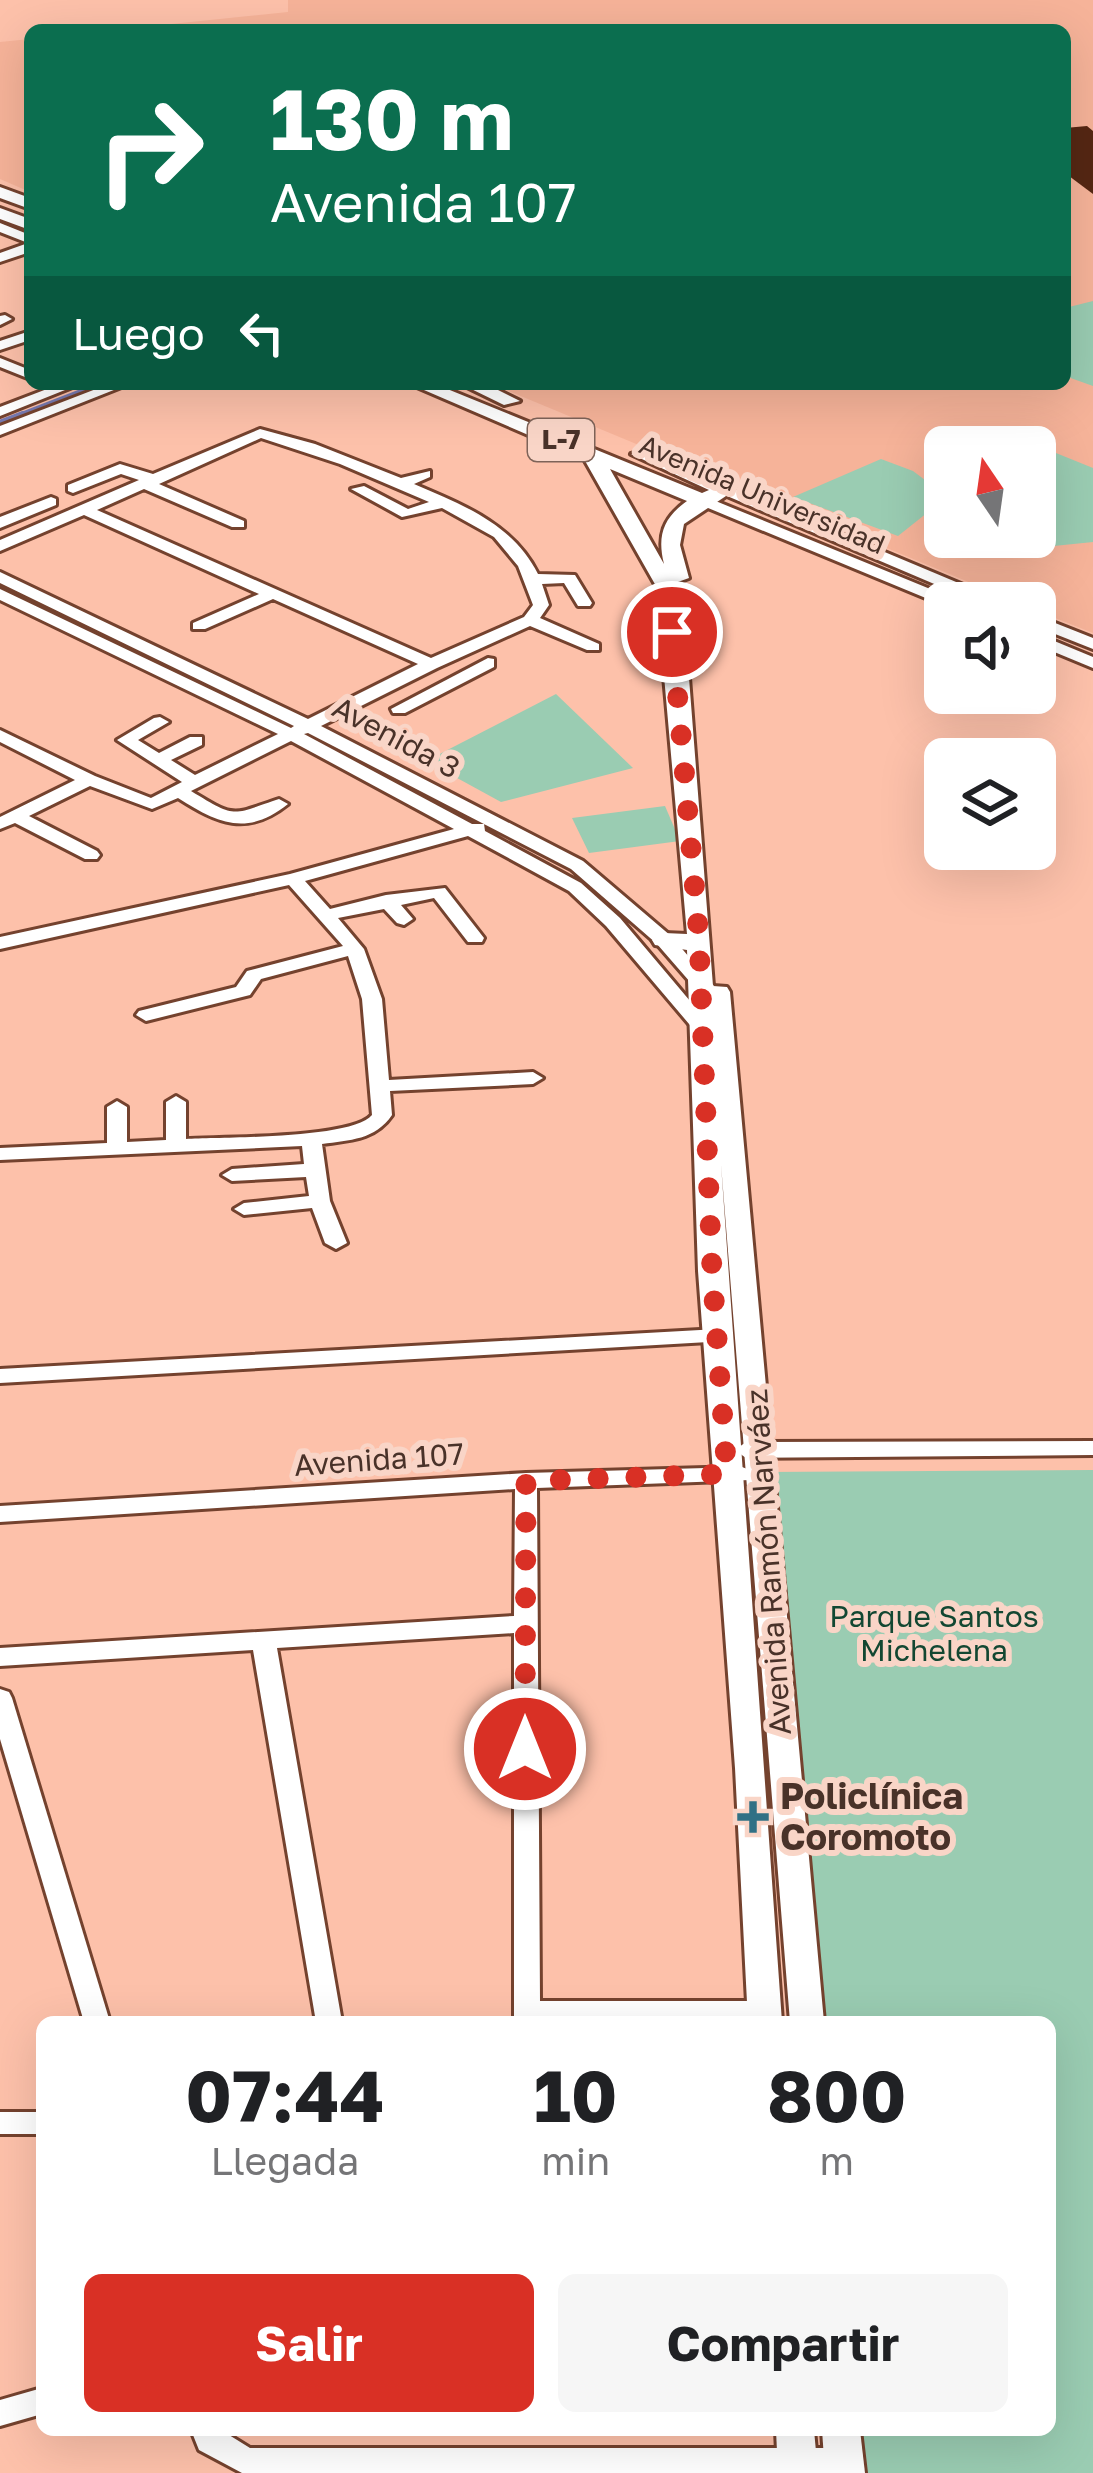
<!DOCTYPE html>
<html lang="es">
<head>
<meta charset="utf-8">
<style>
  body { margin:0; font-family:"Golos Text",sans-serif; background:#f6f6f6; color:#202124; height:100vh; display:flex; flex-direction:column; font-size:45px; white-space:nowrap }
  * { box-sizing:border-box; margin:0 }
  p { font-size:39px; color:#757577 }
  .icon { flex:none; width:66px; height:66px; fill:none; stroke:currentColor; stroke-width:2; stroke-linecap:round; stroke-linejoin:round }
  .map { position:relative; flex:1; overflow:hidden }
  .details { position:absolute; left:36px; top:2016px; width:1020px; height:420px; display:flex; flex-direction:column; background:#fff; border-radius:18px; box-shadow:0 12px 48px #0002 }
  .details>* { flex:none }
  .hud { position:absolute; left:24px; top:24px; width:1047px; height:366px; border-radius:18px; box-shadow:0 12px 48px #0002; background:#0b6e4f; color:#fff; overflow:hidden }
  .needle { width:78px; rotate:347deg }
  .tools { position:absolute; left:924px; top:426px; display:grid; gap:24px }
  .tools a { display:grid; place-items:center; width:132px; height:132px; border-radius:18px; background:#fff; box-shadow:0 12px 48px #0002; font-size:60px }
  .pin { position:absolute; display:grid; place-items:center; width:102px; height:102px; color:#fff; margin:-51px; border:6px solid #fff; border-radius:50%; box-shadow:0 3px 12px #0007 }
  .me { position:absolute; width:132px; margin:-66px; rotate:0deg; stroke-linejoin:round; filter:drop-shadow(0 0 9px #0008) }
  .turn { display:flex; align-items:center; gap:42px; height:252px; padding:0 48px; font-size:54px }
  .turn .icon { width:156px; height:156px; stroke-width:2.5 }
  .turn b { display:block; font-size:84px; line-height:102px }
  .then { display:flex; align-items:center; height:114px; padding:0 48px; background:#0003; gap:24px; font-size:45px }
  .eta { display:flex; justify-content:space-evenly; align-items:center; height:204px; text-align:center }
  .eta b { font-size:72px; font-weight:700; line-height:84px }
  .primary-button { display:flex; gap:24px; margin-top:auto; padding:24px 48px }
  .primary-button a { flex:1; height:138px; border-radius:18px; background:#d93025; color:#fff; font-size:48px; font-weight:700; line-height:138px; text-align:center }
  .primary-button a+a { background:#f6f6f6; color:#202124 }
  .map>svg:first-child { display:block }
</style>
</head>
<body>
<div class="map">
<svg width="1093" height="2473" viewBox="0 0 1093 2473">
  <rect width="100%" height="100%" fill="#fdc1aa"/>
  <g fill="#f6b399" fill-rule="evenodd">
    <path d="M288,0H1093V633L1035,610V603H1019L492,384H1065V30H113L288,12ZM945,447H1035V537H945Z"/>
    <polygon points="30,39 30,192 0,179 0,42"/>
  </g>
  <g fill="#9accb2">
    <polygon points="1093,301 1093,386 1065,376 1065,308"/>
    <polygon points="1051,451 1093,468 1093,542 1044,547 985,537 1035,537 1035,460"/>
    <polygon points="881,459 913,471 941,492 942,501 898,536 793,497"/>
    <polygon points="556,694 633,768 501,802 426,761"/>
    <polygon points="665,806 680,841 589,853 572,818"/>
    <polygon points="1093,1470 1093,2473 859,2473 854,2430 1050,2430 1050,2022 814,2022 759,1472"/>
  </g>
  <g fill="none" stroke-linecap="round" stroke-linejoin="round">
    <polyline stroke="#7678ae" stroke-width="3" points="15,416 98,384"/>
    <polyline stroke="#7678ae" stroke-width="4.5" points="0,422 23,413"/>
  </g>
  <polygon fill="#552713" points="1087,126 1093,131 1093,194 1065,173 1065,128"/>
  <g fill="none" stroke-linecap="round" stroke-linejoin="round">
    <g stroke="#74422e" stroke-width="6">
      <g id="minor">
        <polygon points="0,223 30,235 30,252 0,262 0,253 28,243 0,232"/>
        <polygon points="0,316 5,315 12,319 0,325"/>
        <polygon points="30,331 30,340 0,350 0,341"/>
        <polygon points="0,358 30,370 30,379 0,367"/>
        <polygon points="60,384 80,384 0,416 0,407"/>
        <polygon points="109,384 129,384 0,435 0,426"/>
        <path d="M260,429L315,444L401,478L430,471V477L414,484C463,505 513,524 538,574L575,575L592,603L590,606H578L564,583L542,584L549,605L540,618L599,644V650H587L530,626L437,668L321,726L583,861L671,936L714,986L704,992L697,990L657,944L571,869L308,733L304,734L472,824H484L485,831L581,883L620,918L712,1027L709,1031H695L606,926L569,891L468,836L305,881L330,909L386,895L445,888L484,938L482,942H468L434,898L401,905L413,919L404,925L397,923L384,909L338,918L364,949L382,999L389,1080L533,1072L543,1078L533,1084L390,1091L392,1115C375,1140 350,1140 322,1144L330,1201L347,1243L336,1249L325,1243L312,1208L244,1215L234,1209L244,1203L309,1196L306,1177L232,1181L222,1175L232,1169L304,1164L302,1146L0,1160V1148L107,1143V1107L117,1101L127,1107V1142L166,1140V1102L176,1096L186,1102V1139C222,1137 352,1139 372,1115L362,999L348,956L261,979L250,995L146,1021L136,1015L139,1011L236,987L247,971L343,946L289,885L0,949V937L290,874L454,829L291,741L191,791C237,819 231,815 279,799L288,804C247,837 217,823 178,798L152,809L90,786L29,816L97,851L100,855L97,859H85L15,823L0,829V817L75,780L0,742V730L95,776L151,798L182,782L117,740L154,718L160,717L169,722L138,740L159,753L190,737H202V745L171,760L195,775L278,734L0,600V589L291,728L294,726L0,583V572L308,719L418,664L273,599L205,629H193V623L259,594L84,515L0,551V540L139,480L121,474L73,493L68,491V485L120,464L153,474ZM261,438L340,464L429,502L408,509L364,486L351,489L402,517L442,508L494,537L518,566L533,605L524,617L431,658L97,510L144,489L232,527H244V521L159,484Z"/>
        <polygon points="725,485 999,600 1001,603 979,603 720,493 717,490"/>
        <polygon points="701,495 957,600 959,603 945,603 945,606 696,503 696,497"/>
        <polygon points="51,497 56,499 56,505 0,528 0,517"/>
        <polygon points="1035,615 1093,638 1093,649 1035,626"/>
        <polygon points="1035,633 1093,657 1093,668 1035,644"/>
        <polygon points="488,658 494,659 494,667 405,713 393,713 391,709"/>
        <polygon points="718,1329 729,1336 726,1341 0,1383 0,1369"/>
        <polygon points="1093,1441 1093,1455 746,1458 735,1450 746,1442"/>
        <polygon points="742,1467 750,1470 753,1475 750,1480 537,1488 540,2001 764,2001 774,2004 777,2012 774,2020 766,2022 514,2022 514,1633 277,1648 342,2022 316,2022 253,1650 0,1666 0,1648 514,1616 515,1489 0,1522 0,1506 526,1473"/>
        <polygon points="0,1689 9,1692 12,1698 110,2022 84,2022 0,1739"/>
        <rect x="0" y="2112" width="42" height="22"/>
        <polygon points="42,2388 42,2414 0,2426 0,2400"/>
        <polygon points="191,2430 221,2430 250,2448 844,2448 855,2452 859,2462 851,2473 242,2473 199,2450"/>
      </g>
    </g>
    <g stroke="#74422e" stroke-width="6">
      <g id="major">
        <polygon points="0,187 30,198 30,209 0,198"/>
        <polygon points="0,208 30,219 30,230 0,219"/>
        <path d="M410,384H435L702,493L709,490L631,454L648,450L735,490L684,524L680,545L689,578L675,583L689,678L713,986L727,987L730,992L824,2022H790L721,1164L782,2022H748L735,1768L698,1271L687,950L655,945L652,940L664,933L687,934L656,586L584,459ZM610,469L687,501C663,518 657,536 664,564Z"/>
        <polygon points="461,384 486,384 520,401 504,405"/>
        <polygon points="776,2430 814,2430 818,2473 778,2473"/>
        <polygon points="822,2430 860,2430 865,2473 825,2473"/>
      </g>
    </g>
    <use href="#minor" fill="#fff" fill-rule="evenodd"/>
    <use href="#major" fill="#fff" fill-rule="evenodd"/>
  </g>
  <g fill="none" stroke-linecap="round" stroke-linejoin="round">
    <polyline stroke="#d93025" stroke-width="21" stroke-dasharray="0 37.8" points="525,1749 526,1481 727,1474 712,1271 699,938 672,632"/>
  </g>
  <path fill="#317085" stroke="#f9d5c7" stroke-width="4.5" d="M747 1799h12v12h12v12h-12v12h-12v-12h-12v-12h12z"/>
  <g text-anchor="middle" stroke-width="12" stroke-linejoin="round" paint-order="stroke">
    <rect fill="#f9d5c7" stroke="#7e6358" stroke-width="3" x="528" y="419" width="66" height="42" rx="9"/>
    <g font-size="27" font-weight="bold" fill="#493229">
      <text x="561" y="449">L-7</text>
    </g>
    <g font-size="27" fill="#493229" stroke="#f9d5c7">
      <text transform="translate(762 495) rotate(23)" y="9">Avenida Universidad</text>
    </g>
    <g font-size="30" fill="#493229" stroke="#f9d5c7">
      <text transform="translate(396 738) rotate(28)" y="10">Avenida 3</text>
      <text transform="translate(379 1460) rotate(-4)" y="10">Avenida 107</text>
      <text transform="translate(769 1562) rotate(-94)" y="10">Avenida Ramón Narváez</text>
    </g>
    <g font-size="30" fill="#124732" stroke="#f9d5c7">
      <text x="934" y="1627">Parque Santos<tspan x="934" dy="34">Michelena</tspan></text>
    </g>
    <g font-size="36" font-weight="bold" fill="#493229" stroke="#f9d5c7" text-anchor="start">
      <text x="780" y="1809">Policlínica<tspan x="780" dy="41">Coromoto</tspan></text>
    </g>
  </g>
</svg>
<div class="tools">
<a><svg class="needle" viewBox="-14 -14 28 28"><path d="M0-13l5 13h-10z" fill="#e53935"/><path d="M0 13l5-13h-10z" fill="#757577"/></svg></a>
<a><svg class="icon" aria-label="sound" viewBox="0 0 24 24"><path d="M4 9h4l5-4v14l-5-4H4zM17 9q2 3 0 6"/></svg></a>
<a><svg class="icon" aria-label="layers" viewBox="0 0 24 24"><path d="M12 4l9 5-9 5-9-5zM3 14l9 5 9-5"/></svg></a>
</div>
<div class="pin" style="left:672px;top:632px;background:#d93025"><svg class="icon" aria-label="arrive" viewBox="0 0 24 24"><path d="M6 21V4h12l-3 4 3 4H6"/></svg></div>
<svg class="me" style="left:525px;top:1749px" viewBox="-20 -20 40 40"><circle r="17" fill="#d93025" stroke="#fff" stroke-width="3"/><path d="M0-11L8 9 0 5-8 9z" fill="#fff"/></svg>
<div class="hud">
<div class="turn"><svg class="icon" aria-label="right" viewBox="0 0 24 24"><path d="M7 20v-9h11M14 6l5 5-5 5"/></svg><div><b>130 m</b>Avenida 107</div></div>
<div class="then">Luego<svg class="icon" aria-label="left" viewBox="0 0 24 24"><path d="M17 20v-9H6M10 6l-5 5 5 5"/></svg></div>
</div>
<section class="details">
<div class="eta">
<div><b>07:44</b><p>Llegada</p></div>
<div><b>10</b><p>min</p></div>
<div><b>800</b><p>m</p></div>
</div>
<div class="primary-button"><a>Salir</a><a>Compartir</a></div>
</section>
</div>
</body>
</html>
